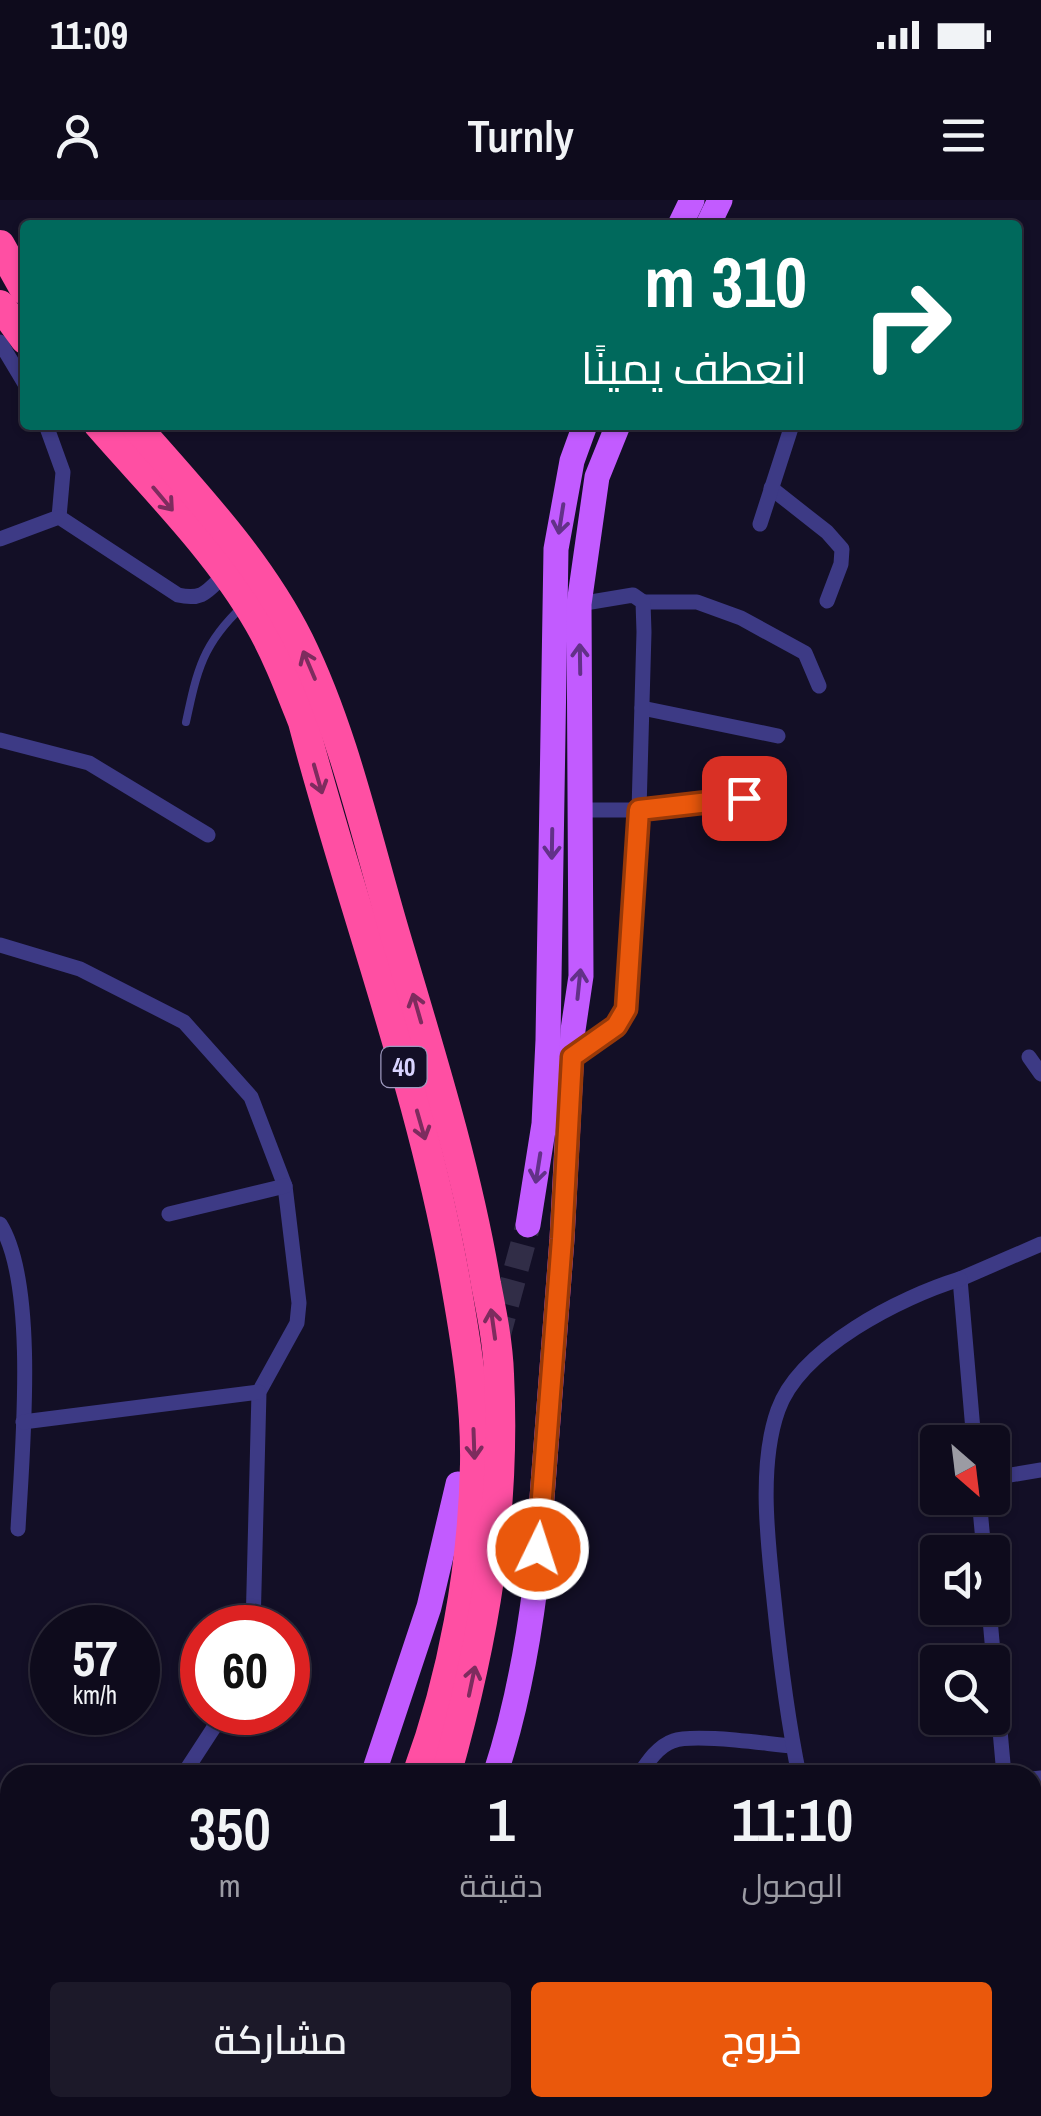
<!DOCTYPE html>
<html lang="ar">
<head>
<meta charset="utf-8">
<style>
  body { margin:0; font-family:"Archivo Narrow",Cairo,sans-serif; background:#1c1929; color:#f1f3f6; direction:rtl; height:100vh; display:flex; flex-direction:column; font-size:38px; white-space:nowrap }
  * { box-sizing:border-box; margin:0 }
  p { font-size:32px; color:#9b9ba3 }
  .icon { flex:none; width:55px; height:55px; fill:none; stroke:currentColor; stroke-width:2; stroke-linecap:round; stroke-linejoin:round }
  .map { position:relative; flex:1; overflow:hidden; direction:ltr }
  .drawer { position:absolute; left:0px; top:1565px; width:1042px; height:352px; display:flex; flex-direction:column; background:#0e0b1c; border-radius:30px 30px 0 0; box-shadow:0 2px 8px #0004,0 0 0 2px #2e2b3b; direction:rtl }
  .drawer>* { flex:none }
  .hud { position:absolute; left:20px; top:20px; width:1002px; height:210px; border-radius:10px; box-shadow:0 2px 8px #0004,0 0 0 2px #2e2b3b; direction:rtl; background:#00695c; color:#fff; overflow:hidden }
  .needle { width:65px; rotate:152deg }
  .controls { position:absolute; left:920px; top:1225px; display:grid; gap:20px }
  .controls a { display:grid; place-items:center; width:90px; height:90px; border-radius:10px; background:#0e0b1c; box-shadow:0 2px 8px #0004,0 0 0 2px #2e2b3b; font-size:50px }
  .speed { position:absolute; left:30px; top:1405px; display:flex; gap:20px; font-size:50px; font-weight:700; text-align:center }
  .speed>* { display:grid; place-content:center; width:130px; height:130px; border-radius:50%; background:#0e0b1c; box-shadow:0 2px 8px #0004,0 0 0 2px #2e2b3b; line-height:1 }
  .speed small { font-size:25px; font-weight:400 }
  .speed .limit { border:15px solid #d22; background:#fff; color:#111 }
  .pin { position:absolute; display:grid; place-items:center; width:85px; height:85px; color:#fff; margin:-42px; border-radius:20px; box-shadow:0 5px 15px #0006 }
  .me { position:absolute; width:110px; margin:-55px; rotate:4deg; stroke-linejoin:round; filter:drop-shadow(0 0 8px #0008) }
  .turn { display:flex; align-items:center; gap:35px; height:210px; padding:0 50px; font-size:45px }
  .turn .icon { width:130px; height:130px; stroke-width:2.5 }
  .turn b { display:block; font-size:70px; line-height:85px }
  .eta { display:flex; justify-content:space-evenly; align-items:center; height:170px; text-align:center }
  .eta b { font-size:60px; font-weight:600; line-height:70px }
  .primary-button { display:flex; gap:20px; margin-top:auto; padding:20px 50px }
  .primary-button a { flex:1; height:115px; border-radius:10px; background:#ea580c; color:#fff; font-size:40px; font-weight:600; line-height:115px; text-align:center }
  .primary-button a+a { background:#1c1929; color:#f1f3f6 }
  .status { display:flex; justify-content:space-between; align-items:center; height:70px; padding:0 50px; background:#0e0b1c; direction:ltr }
  .status svg { height:28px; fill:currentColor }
  header { display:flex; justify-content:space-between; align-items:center; height:130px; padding:0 50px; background:#0e0b1c; font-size:45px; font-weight:600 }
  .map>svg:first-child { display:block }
</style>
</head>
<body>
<div class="status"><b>11:09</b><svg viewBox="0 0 49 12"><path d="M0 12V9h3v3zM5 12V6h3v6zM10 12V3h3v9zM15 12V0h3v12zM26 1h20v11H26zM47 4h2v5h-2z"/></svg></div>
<header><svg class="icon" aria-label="menu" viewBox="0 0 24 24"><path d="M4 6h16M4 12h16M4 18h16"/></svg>Turnly<svg class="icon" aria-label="person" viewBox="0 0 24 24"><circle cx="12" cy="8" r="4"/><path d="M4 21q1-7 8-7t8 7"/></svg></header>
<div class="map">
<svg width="1041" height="1916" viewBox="0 0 1041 1916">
  <rect width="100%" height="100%" fill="#130f26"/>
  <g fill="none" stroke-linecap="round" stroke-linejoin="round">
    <polyline stroke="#312d47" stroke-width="25" stroke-dasharray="25 12" stroke-linecap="butt" points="497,1140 528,1025"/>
    <path stroke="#3d3a85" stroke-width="8" d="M186,522C197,470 203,443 243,406"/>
    <g stroke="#3d3a85" stroke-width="15">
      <polyline points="0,142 25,184"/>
      <polyline points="46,225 63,272 59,317"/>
      <polyline points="771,288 827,332 842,349 841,364 827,401"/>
      <polyline points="760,324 792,225"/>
      <path d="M0,339L59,317L178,395C204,401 208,390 226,373"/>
      <polyline points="643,402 697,402 741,418 805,453 819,486"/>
      <polyline points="642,508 778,536"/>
      <polyline points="0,540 89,563 208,635"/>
      <polyline points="582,610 639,610 744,597"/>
      <polyline points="0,745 80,769 184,822 251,897 285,986 299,1103 297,1123 259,1192 253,1428"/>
      <polyline points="572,857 616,826 626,809 639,610 644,432 643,402 633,395 579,404"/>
      <polyline points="1029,857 1041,874"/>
      <polyline points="169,1014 285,986"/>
      <path d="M0,1024C38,1085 22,1254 18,1329"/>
      <polyline points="23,1222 259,1192"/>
      <polyline points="974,1242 960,1079 1041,1044"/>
      <polyline points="992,1278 1041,1270"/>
      <polyline points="979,1298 984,1352"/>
      <polyline points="989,1408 1004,1575"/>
      <polyline points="183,1575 224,1512"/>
      <path d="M639,1575C647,1563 658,1546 673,1541C695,1533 766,1544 793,1546"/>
      <path d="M799,1575C787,1517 780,1459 774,1400C768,1343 758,1266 778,1210C800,1148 901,1097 960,1079"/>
      <polyline points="1032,1579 1041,1578"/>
      <polyline points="1032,1746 1041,1746"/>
      <polyline points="1032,1903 1041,1902"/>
      <polyline points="863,1908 864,1916"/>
      <polyline points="894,1916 986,1908"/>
    </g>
    <g stroke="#6f6bff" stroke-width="22">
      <polyline points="0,1862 10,1846"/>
      <polyline points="623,1908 628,1916"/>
    </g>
    <g stroke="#c25bff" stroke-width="25">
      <polyline points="680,25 692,0"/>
      <polyline points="708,25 720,0"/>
      <polyline points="528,1025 544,924 548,840 556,349 572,261 585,225"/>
      <polyline points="373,1575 429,1407 458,1284"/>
      <path d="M495,1575C515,1514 527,1451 535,1388L562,1039L573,830L581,776L579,404L597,277L618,225"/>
    </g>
    <g stroke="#ff4fa3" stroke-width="30">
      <polyline points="0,45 25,90"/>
      <polyline points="0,105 25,139"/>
      <path d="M99,225C154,288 217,350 259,423C277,454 290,489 303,522C353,712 424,897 457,1091C467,1148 476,1206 475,1264C473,1369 453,1477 417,1575"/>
      <path d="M135,225C194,293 258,359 299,441C344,533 366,636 395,734C429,849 466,965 486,1084C492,1114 498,1144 499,1174C506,1315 484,1440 446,1575"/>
      <polyline points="213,1916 219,1908"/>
      <polyline points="261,1916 267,1908"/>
    </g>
  </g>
  <defs><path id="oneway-shaft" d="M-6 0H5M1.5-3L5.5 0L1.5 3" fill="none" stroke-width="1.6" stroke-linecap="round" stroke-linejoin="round" transform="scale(2.5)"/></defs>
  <g stroke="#7d2c5e">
    <use href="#oneway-shaft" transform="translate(163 299) rotate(50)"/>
    <use href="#oneway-shaft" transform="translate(309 465) rotate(-113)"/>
    <use href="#oneway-shaft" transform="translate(318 579) rotate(74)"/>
    <use href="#oneway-shaft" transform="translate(417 808) rotate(-106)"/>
    <use href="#oneway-shaft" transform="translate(421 925) rotate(74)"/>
    <use href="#oneway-shaft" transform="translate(493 1124) rotate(-98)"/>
    <use href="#oneway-shaft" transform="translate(474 1244) rotate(88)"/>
    <use href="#oneway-shaft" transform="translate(472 1481) rotate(-78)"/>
  </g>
  <g stroke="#623188">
    <use href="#oneway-shaft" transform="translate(561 319) rotate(99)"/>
    <use href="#oneway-shaft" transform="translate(580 459) rotate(-91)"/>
    <use href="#oneway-shaft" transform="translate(552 644) rotate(91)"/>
    <use href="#oneway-shaft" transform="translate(579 784) rotate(-84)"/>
    <use href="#oneway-shaft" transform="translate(538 968) rotate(99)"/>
  </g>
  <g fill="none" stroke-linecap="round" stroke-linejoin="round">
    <g stroke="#983908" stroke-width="25">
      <polyline id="route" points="538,1349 562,1039 572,857 616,826 626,809 639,610 744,598"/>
    </g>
    <use href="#route" stroke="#ea580c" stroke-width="18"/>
  </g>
  <g text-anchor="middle" stroke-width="10" stroke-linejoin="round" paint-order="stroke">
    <rect fill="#130f26" stroke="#9e99be" stroke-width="2.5" x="381.5" y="847" width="45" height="40" rx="8"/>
    <g font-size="25" font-weight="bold" fill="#d9d4ff">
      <text x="404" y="876">40</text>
    </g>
  </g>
</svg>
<div class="controls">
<a><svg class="needle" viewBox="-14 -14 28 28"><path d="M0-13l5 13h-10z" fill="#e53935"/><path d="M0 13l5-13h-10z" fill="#9b9ba3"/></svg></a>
<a><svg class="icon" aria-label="sound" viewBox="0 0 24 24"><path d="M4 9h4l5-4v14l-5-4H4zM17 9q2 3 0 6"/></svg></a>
<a><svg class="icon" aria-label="search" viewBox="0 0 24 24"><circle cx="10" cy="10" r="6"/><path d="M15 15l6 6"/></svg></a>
</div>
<div class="speed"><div>57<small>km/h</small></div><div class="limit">60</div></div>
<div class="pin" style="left:744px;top:598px;background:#d93025"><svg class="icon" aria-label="arrive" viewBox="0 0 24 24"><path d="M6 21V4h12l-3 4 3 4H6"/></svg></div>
<svg class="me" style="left:538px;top:1349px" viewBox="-20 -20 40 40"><circle r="17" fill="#ea580c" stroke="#fff" stroke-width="3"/><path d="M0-11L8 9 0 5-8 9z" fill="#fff"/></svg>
<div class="hud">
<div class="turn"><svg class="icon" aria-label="right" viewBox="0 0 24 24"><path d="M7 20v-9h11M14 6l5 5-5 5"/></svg><div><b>310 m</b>انعطف يمينًا</div></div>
</div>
<section class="drawer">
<div class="eta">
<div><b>11:10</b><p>الوصول</p></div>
<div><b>1</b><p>دقيقة</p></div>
<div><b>350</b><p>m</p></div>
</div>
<div class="primary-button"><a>خروج</a><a>مشاركة</a></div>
</section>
</div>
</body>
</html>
